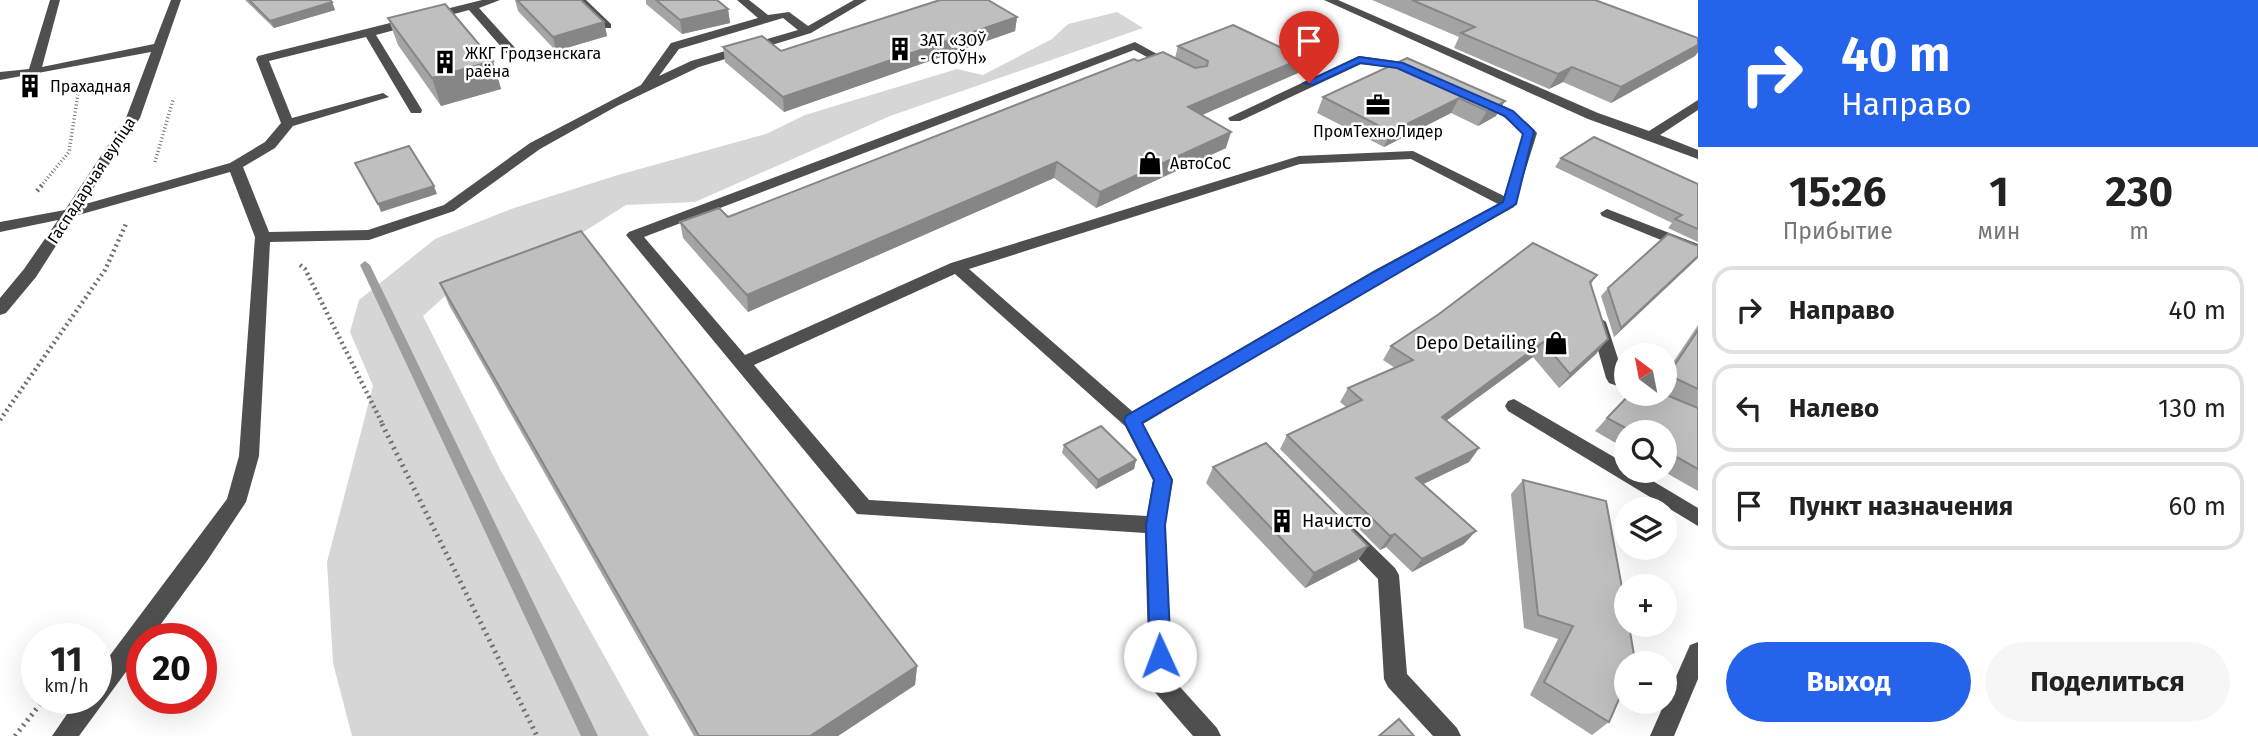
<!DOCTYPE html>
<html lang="ru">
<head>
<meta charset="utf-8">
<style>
  body { margin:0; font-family:"Fira Sans",sans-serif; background:#f6f6f6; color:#222; height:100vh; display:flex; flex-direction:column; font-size:26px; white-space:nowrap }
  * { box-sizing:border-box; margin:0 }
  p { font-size:23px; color:#767676 }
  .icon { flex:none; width:38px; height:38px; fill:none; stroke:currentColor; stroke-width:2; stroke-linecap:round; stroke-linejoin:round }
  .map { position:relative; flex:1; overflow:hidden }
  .sheet { display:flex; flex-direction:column; background:#fff; width:560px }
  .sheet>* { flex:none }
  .guide { background:#2563eb; color:#fff; overflow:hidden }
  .needle { width:46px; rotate:328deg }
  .tools { position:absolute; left:1614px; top:343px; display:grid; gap:14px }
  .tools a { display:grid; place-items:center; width:63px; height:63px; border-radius:50%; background:#fff; box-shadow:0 7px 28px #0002; font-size:35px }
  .speed { position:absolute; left:21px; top:623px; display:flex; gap:14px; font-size:35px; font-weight:700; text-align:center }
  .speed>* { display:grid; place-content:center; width:91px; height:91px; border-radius:50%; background:#fff; box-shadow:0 7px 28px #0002; line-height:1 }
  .speed small { font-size:18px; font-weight:400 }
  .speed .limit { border:10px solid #d22; background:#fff; color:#111 }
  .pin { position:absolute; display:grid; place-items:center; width:60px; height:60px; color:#fff; margin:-72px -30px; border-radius:50% 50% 50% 0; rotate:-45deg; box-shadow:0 0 7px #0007 }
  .pin .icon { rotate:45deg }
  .me { position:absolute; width:77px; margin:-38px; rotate:358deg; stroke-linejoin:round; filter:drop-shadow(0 0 5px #0008) }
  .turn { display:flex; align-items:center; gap:24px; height:147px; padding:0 28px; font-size:32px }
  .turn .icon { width:91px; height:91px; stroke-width:2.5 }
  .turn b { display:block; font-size:49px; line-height:60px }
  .eta { display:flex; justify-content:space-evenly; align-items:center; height:119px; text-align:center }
  .eta b { font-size:42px; font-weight:700; line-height:49px }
  .cta { display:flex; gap:14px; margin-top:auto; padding:14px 28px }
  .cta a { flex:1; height:80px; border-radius:42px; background:#2563eb; color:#fff; font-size:28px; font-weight:700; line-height:80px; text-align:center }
  .cta a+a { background:#f6f6f6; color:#222 }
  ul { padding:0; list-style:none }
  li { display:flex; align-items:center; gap:21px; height:88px; margin:0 14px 10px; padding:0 14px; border:4px solid #e0e0e0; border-radius:21px }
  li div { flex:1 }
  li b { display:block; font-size:26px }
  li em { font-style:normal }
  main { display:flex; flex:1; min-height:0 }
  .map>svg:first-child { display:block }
</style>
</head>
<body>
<main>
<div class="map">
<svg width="1698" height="736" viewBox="0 0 1698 736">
  <rect width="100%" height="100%" fill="#fff"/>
  <polygon fill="#d6d6d6" points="1117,12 1143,28 890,116 695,202 626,205 574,238 445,296 423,316 500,469 649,736 352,736 333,663 327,562 373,386 350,332 359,300 435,239 514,208 618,175 766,134 805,115 957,69 983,75 1052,39 1068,24"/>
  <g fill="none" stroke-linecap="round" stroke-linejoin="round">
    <polygon fill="#9d9d9d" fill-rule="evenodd" points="365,261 370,265 598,736 581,736 360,265"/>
    <g stroke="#717171" stroke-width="3.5" stroke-dasharray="1 2.5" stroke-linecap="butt">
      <polyline points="155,162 173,100"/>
      <polyline points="41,186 69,152 79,87"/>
    </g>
    <g stroke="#717171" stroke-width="4.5" stroke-dasharray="2 3.5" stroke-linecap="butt">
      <polyline points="37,191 43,184"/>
      <polyline points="300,265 305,269 383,425"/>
      <polyline points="0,420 105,270 126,224"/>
    </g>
    <g stroke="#717171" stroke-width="5" stroke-dasharray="2 4.5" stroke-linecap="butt">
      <polyline points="382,424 537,736"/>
      <polyline points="15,736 45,698"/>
    </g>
    <g fill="#4f4f4f" fill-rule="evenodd">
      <path d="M50,0H60L42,67L154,44L171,0H181L140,118L82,205L230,163L265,142L281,123L256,59L258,56L482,0H500L479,8L518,51V57H510L469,10L376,35L422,110L421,113H411L366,37L269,61L292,118L383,93L389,97L293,126L275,148L243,167L269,232L368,230L444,205L530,143L641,85L671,43L758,18L737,0H749L768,15L789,12L808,26L854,0H867L811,33L699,67L617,106L540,149L454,211L369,240L270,242L259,456L246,502L207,561L150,639H142V650L79,736H52L78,698H96V674L227,499L239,456L255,237L230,172L75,216L36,277L6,313L0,315V298L24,269L58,220L0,232V222L65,210L126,118L151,52L0,80V72L29,69ZM783,18L798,30L691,61L659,76L679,49Z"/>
      <polygon points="575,0 586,0 611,24 611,28 603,28"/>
      <polygon points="1324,0 1338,0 1598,113 1649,131 1698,100 1698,110 1660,135 1698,150 1698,159 1588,119"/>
      <path d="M1135,42L1179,66L1169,69L1134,50L644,237L745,355L951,263L1299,156L1413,151L1504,196L1523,134L1504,117L1472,100C1487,89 1526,120 1537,133L1514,207L1385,279L1143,424L1173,480L1165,525L1172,678L1217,728L1221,736H1193L1153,690L1149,682L1145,533L857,514L626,235L629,232ZM1411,159L1498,204L1373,271L1133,412L969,269L1300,164ZM955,274L1125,426L1153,480L1147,516L869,500L754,365Z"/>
      <polygon points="1359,56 1403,62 1420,72 1414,76 1396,68 1361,64 1240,121 1230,121 1228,118"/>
      <polygon points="1607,209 1698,244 1698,255 1602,216 1600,213"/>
      <polygon points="1598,316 1606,322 1623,374 1626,375 1626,389 1609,383 1606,378 1590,322"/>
      <polygon points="1637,394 1661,394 1698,412 1698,427 1640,399"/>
      <polygon points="1514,399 1626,464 1626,471 1636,471 1698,508 1698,526 1508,411 1505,406 1508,401"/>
      <polygon points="1348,526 1355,529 1395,568 1399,575 1407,674 1457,728 1461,736 1433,736 1388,687 1384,679 1378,579 1341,541 1338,535 1341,529"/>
      <polygon points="1698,642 1698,679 1674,736 1650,736 1690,645"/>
    </g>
  </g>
  <g fill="#a4a4a4">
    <polygon points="245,0 330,0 332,2 335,10 274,28"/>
    <polygon points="515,0 581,0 604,22 607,36 556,51 518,11"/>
    <polygon points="646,0 717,0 728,9 730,23 682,34 646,4"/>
    <polygon points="1372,0 1595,0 1698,38 1698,52 1695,56 1611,103 1563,82 1549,89 1454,48 1459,37"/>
    <polygon points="1017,17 1015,31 784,112 725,62 723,47 781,51"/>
    <polygon points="388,18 493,61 501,89 441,106 398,45"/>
    <polygon points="1178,46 1303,58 1298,73 1201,115 1226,148 1096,208 1054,178 748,312 683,238 680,222 728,217 1138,61 1175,58"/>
    <polygon points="1407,58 1496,116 1478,126 1451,113 1384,147 1317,113 1323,97"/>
    <polygon points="1561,158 1698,184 1698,242 1668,228 1672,223 1555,167"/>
    <polygon points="1698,246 1614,337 1601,296 1608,288"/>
    <polygon points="1597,275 1591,284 1596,354 1559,388 1533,357 1446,421 1479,448 1469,462 1423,484 1464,544 1412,572 1386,547 1380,550 1280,449 1287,435 1346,407 1340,402 1348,388 1395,368 1383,360 1391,346"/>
    <polygon points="440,283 917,666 915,685 838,736 694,736 449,305"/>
    <polygon points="1698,325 1698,491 1663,471 1664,471 1664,432 1626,432 1626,449 1595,431 1607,418 1651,397 1655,394 1664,394 1681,401 1664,393 1664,376"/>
    <polygon points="1064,445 1136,460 1134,469 1096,489 1062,453"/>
    <polygon points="1213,467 1368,546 1357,561 1305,588 1206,483"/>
    <polygon points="1523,480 1609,722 1592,735 1530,695 1558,639 1524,628 1511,494"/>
  </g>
  <g fill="#868686">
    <polygon points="332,2 335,10 274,28 270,21"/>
    <polygon points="728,9 730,23 682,34 680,20"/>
    <polygon points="1017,17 1015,31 784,112 783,97"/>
    <polygon points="604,22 607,36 556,51 553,37"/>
    <polygon points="1698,45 1698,52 1695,56 1611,103 1621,87"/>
    <polygon points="1303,58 1298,73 1184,123 1188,107"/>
    <polygon points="493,61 501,89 441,106 432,78"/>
    <polygon points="1572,67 1563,82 1549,89 1558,74"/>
    <polygon points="1459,98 1451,113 1384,147 1391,132"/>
    <polygon points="1505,101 1496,116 1478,126 1487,111"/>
    <polygon points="1231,132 1226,148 1096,208 1100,192"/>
    <polygon points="1057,162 1054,178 748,312 747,295"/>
    <polygon points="434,186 437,194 381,212 378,204"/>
    <polygon points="1698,256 1698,258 1614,337 1621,328"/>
    <polygon points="1608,339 1596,354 1559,388 1570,374"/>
    <polygon points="1543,342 1533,357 1432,431 1442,417"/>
    <polygon points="1479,448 1469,462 1407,492 1416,478"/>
    <polygon points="1136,460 1134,469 1096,489 1098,480"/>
    <polygon points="1476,531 1464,544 1412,572 1422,559"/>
    <polygon points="1395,534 1386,547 1380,550 1390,536"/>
    <polygon points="1368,546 1357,561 1305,588 1314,573"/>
    <polygon points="917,666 915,685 838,736 810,736"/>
  </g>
  <g fill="#bfbfbf" stroke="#868686" stroke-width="2">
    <polygon points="249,0 330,0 332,2 270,21"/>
    <polygon points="517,0 581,0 604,22 553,37"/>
    <polygon points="656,0 717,0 728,9 680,20"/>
    <polygon points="940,0 988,0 1017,17 783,97 723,47 762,36 781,51"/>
    <polygon points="1412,0 1595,0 1698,38 1698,45 1621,87 1572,67 1558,74 1461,33 1475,27"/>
    <polygon points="445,4 493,61 432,78 388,18"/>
    <polygon points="1233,25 1303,58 1188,107 1231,132 1100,192 1057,162 747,295 680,222 719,208 728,217 1134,59 1138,61 1163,52 1195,68 1207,66 1208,61 1178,46"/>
    <polygon points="1407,58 1505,101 1487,111 1459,98 1391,132 1323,97"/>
    <polygon points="1594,137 1698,184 1698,229 1675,219 1682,215 1561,158"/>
    <polygon points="409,146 434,186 378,204 355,163"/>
    <polygon points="581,231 917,666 810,736 699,736 440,283"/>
    <polygon points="1668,234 1698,246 1698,256 1621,328 1608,288"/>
    <polygon points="1533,243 1597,275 1590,282 1608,339 1570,374 1543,342 1442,417 1479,448 1416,478 1476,531 1422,559 1395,534 1390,536 1287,435 1362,400 1348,388 1413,360 1391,346 1439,314"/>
    <polygon points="1698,330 1698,389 1675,378 1666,378"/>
    <polygon points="1630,394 1645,394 1653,398 1655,394 1664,394 1698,408 1698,469 1664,450 1664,432 1633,432 1607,418"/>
    <polygon points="1101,426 1136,460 1098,480 1064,445"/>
    <polygon points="1266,443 1368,546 1314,573 1213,467"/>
    <polygon points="1523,480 1606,501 1626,609 1626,625 1629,625 1635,661 1635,663 1626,663 1626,683 1609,722 1544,682 1573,626 1538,615"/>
    <polygon points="1399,719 1414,736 1379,736"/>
  </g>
  <polygon fill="#2563eb" stroke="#184099" stroke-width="2" points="1359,57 1403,63 1513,111 1534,131 1516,204 1142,423 1172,480 1165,525 1171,656 1168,662 1160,665 1153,662 1150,656 1146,525 1154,480 1124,421 1126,416 1374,272 1503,202 1523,134 1505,116 1397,68 1360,63 1313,85 1304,83"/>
  <defs>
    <g id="building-bare" transform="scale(1.89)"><path d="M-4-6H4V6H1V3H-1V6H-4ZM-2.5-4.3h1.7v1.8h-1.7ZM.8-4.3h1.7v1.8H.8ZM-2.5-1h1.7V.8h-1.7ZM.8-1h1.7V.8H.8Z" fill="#000" stroke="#fff" stroke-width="2.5" paint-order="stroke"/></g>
    <g id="office-bare" transform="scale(1.89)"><path d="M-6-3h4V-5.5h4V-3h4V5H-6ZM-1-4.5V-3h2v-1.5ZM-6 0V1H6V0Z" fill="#000" stroke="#fff" stroke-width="2.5" paint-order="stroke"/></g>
    <g id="shop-bare" transform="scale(1.89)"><path d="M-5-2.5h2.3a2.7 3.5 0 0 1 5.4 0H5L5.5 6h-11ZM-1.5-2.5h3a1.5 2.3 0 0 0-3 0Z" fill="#000" stroke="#fff" stroke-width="2.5" paint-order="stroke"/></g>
  </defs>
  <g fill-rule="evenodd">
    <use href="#building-bare" x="900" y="49"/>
    <use href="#building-bare" x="445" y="62"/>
    <use href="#building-bare" x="30" y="86"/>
    <use href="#office-bare" x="1378" y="105"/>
    <use href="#shop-bare" x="1150" y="163"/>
    <use href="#shop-bare" x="1556" y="343"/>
    <use href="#building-bare" x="1282" y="521"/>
  </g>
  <g text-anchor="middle" stroke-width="5" stroke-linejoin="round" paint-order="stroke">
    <g font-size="16" fill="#000" stroke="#fff" text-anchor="start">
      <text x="920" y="46">ЗАТ «ЗОЎ<tspan x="920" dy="18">- СТОЎН»</tspan></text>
      <text x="465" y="59">ЖКГ Гродзенскага<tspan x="465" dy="18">раёна</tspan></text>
      <text x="50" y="92">Прахадная</text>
      <text x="1378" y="137" text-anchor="middle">ПромТехноЛидер</text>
      <text x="1170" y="169">АвтоСоС</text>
    </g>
    <g font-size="16" fill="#000" stroke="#fff">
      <text transform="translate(91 180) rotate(-57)" y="6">Гаспадарчая вуліца</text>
    </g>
    <g font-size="18" fill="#000" stroke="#fff" text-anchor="end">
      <text x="1536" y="349">Depo Detailing</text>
      <text x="1302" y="527" text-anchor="start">Начисто</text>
    </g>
  </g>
</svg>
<div class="tools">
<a><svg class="needle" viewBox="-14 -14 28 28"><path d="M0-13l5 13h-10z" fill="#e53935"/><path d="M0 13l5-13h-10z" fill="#767676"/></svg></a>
<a><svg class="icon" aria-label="search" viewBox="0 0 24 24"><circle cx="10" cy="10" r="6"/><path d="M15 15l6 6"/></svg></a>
<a><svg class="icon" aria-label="layers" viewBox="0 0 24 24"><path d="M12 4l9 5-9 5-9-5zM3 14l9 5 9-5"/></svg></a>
<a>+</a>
<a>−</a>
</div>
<div class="speed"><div>11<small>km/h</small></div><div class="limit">20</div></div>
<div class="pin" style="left:1309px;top:83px;background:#d93025"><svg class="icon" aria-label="arrive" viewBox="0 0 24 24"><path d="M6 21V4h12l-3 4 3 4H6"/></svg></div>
<svg class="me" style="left:1160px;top:656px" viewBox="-20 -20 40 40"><circle r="19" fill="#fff"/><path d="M0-13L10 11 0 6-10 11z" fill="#2563eb"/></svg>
</div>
<section class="sheet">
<div class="guide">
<div class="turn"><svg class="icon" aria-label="right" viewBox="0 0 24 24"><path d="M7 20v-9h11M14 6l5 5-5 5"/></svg><div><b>40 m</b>Направо</div></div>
</div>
<div class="eta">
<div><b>15:26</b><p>Прибытие</p></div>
<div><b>1</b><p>мин</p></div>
<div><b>230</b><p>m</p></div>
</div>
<ul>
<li><svg class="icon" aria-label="right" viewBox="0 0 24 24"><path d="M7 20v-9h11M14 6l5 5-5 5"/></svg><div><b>Направо</b></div><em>40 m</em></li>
<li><svg class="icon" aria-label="left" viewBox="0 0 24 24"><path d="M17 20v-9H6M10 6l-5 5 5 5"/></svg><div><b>Налево</b></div><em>130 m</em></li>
<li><svg class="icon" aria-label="arrive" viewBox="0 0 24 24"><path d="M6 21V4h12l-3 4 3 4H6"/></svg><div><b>Пункт назначения</b></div><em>60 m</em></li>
</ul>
<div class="cta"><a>Выход</a><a>Поделиться</a></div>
</section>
</main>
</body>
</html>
